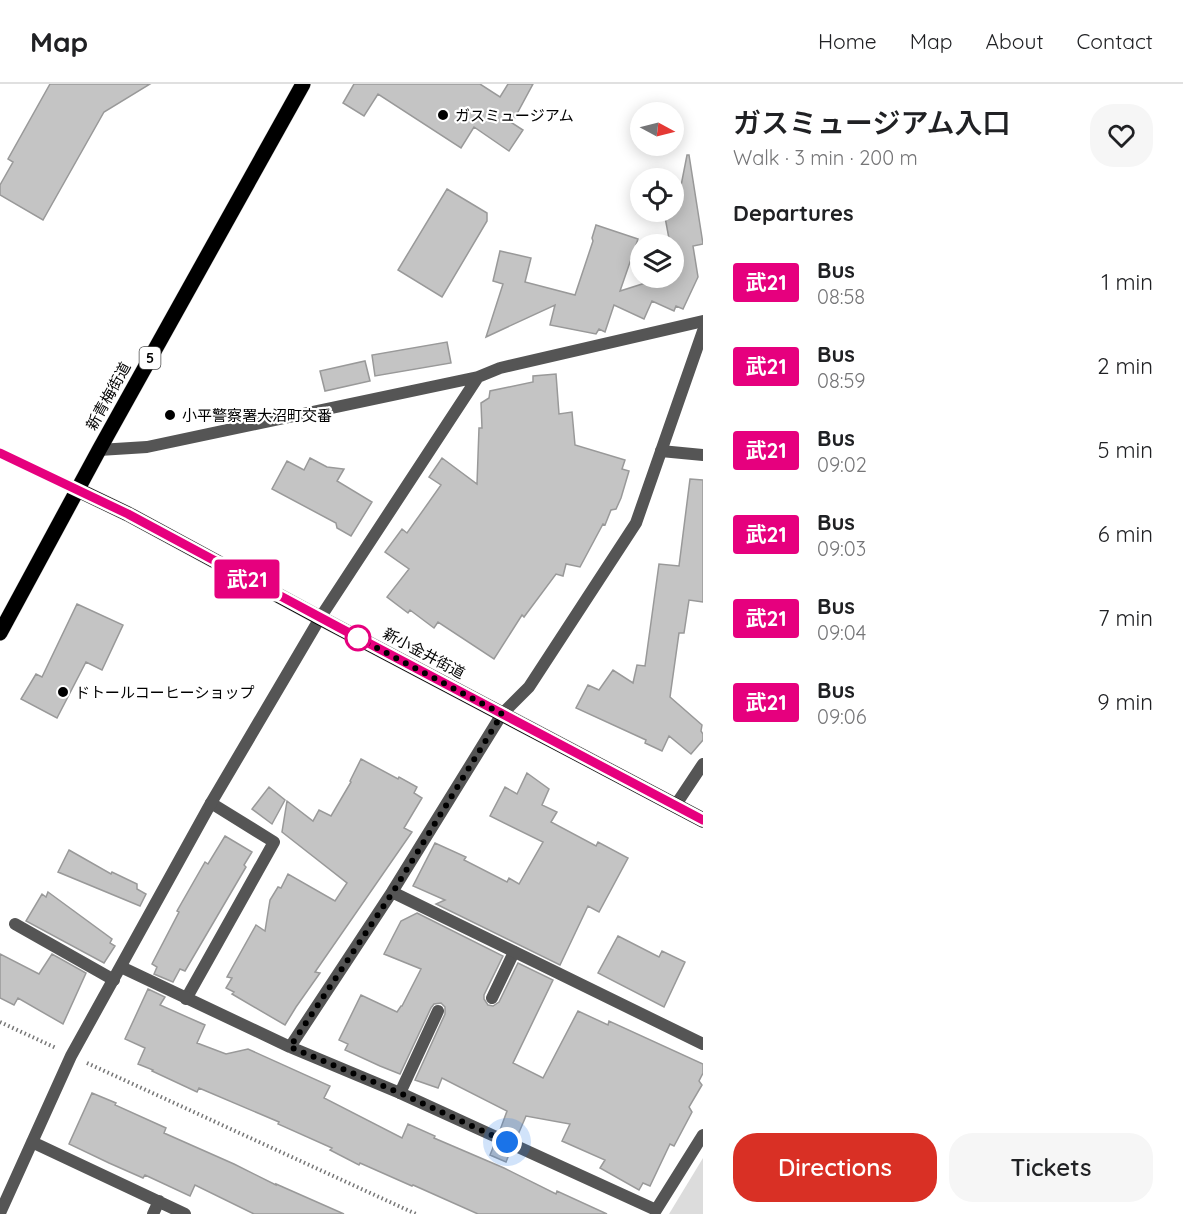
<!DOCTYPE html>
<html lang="en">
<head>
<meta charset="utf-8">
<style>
	:root { --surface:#fff; --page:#f6f6f6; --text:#202124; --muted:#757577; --line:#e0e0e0; --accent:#d93025 }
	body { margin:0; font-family:Quicksand,"Noto Sans JP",sans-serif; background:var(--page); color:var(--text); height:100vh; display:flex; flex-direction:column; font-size:22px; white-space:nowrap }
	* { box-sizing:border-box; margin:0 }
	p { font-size:20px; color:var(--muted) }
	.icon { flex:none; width:33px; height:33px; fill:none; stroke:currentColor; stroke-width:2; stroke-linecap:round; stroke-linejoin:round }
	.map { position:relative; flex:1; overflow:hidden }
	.side { display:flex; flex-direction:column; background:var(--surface); width:480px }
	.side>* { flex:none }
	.badge { padding:0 12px; border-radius:4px; font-size:21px; line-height:39px }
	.needle { width:39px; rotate:97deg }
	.buttons { position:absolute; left:630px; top:18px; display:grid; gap:12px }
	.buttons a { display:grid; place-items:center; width:54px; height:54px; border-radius:50%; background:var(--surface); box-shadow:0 3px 15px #0003; font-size:30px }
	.you { position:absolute; width:30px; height:30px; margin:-15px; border:4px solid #fff; border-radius:50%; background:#1a73e8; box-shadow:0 0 0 9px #1a73e833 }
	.map>.badge { position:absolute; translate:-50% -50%; box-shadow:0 0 0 3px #fff }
	h2 { padding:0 30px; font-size:22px; line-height:54px }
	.round { display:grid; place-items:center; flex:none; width:63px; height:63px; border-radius:24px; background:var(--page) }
	.overview { display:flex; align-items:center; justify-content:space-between; height:102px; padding:0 30px }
	h1 { font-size:28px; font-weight:600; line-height:45px }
	.action { display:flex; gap:12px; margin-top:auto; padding:12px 30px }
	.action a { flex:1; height:69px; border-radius:24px; background:var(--accent); color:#fff; font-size:24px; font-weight:600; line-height:69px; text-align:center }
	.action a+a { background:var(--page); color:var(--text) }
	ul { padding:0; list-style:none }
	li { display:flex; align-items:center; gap:18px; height:84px; padding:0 30px }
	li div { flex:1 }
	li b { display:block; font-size:22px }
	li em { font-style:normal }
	li .badge { min-width:66px; font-weight:700; text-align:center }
	header { display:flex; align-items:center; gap:36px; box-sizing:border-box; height:84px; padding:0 30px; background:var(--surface); border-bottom:2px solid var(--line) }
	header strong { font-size:28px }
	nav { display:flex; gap:33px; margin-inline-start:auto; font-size:21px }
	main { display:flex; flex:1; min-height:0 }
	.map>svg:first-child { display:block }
</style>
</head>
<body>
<header>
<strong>Map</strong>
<nav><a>Home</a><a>Map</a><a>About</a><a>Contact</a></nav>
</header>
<main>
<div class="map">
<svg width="703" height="1130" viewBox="0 0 703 1130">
	<rect width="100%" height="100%" fill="#fff"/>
	<path fill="#dcdcdc" d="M703,1074V1130H669Z"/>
	<path fill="#c4c4c4" stroke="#999" stroke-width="1.5" d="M50,0H150L104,28L43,136L0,111V101L13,78L8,75Z
		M354,0H480L500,13L508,0H533L512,39L523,46L509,67L474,43L461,64L378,10L364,32L343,19Z
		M687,71H689L703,160L693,162L698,193L683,225L676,222L674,227L652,217L644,235L614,221L605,248L599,245L596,250L550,241L555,221L486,253L503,200L493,197L500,167L531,174L525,198L575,211L593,157L592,154L596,141L638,155L620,207L661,194H674V160H670L664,128H674V111L679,112Z
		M447,105L487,129V137L442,213L398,186Z
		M447,258L451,279L375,292L372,271Z
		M365,277L370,297L325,307L320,287Z
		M556,290L559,330L572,328L575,361L625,376L622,385L629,387L621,414L616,425L611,426L605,441L603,440L580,483L566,480L563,492L556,490L524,533L522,531L494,575L438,538L434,544L410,526L408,529L387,513L409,485L385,468L402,445L407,449L441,401L429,393L442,374L477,400L479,344H482L481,319L489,314L490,307L533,298V292Z
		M310,374L327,383L344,385L337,397L372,418L351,452L337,444L336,439L272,405L287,377L304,386Z
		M690,395L703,396V518L689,516L684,549H679L670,613L702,641L701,647L703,650V656L691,670L669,652L662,667L645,659L646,656L576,624L588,601L599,606L613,586L633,599L637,581L645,582L659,480L679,482Z
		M77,520L123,541L102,586L86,578L57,634L21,615L36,590L42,593Z
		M361,675L398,695L399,693L417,703L414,709L422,714L404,744L412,748L315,888L320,889L296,923L285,941L232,910L234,908L226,904L232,894L227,893L256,841L265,847L270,816L278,803L281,804L288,790L335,817L347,799L282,748L287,717L313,737L319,726L331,732L351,698L350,697Z
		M527,689L549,705L542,721L557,728L551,738L596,762L598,758L628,774L599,828L588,822L560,881L436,820L445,816L413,802L435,759L466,773L464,776L507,798L509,794L519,800L543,758L490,732L505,703L517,710Z
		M269,703L285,716L272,740L252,725Z
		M225,752L252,768L244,781L246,783L185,887L180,885L173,898L154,890L157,883L152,880L179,828L177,827L205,778L208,780Z
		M69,766L111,790L112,788L137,800V805L146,810L140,822L58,788Z
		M48,808L112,855L110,859L115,862L104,879L26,837L42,810L46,813Z
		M417,829L503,872L484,911V915L488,921L493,922L499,918L518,879L553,896L513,979L543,994L578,927L608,941L609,937L703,980V989L699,997L702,1001L689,1023L692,1028L674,1062L670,1060L650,1102L643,1099L639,1106L600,1084L605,1076L562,1057L570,1040L526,1032L517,1053L500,1046L507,1027L442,994L438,1004L415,996L445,930V923L441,919L434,920L431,924L400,990L380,982L345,966L348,960L339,956L361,911L397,928L401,922H402L421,885L384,870L401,837Z
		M618,852L659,873L662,867L685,878L664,923L598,889Z
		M0,870L39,890L52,870L86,889L63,940L18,914L14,921L0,914Z
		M148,905L165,913L160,921L205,941L197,959L226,970L248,965L330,1002L324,1014L402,1054L408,1040L435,1052L434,1054L504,1084L556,1110L557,1107L607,1130H478L413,1101L412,1102L360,1079L359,1081L330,1066L332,1064L278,1040L279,1038L199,1004L197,1008L152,987L153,986L138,980L145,964L125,955Z
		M92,1009L116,1019L115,1021L166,1044L164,1049L234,1080L276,1101V1100L344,1130H254L195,1101L190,1112L145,1091L143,1094L109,1079L69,1060Z
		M494,1061L510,1068L506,1078L490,1071Z"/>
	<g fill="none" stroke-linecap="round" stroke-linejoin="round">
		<g stroke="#dbdbdb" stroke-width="16">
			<path id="primary" d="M78,406L128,430L320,534L703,736
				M0,549L99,366L303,0"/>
		</g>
		<path stroke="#777" stroke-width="4" stroke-dasharray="1.5 3" stroke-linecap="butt" d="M0,938L56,964
			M87,979L416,1130"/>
		<path stroke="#555" stroke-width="12" d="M15,840L114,896
			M492,914L514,868
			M186,915L274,758L211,719
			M400,1009L438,927"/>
		<path stroke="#555" stroke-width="12" d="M99,366L147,363L478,293L500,284L703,237
			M661,367L703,371
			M675,722L703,680
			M392,808L703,960
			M121,883L290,963L400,1009L656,1126L703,1051
			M290,963L392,808L502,630
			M32,1058L185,1130
			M0,1129L71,972L211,719L320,534L478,293
			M153,1130L159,1117"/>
		<path stroke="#555" stroke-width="12" d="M502,630L529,603L636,439L703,247"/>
		<path stroke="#222" stroke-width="12" d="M0,369L78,406"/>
		<use href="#primary" stroke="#000" stroke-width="15"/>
	</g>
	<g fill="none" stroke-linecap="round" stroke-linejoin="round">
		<g stroke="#fff" stroke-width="14">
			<path id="line" d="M0,369L128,430L340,544L703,736"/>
		</g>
		<use href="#line" stroke="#e6007e" stroke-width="9"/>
		<path stroke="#000" stroke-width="6" stroke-dasharray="0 10.8" d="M358,554L502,630L393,808L290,963L400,1009L507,1058"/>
	</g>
	<g fill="#000" stroke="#fff" stroke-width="2">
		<circle cx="443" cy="31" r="6"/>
		<circle cx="170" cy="331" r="6"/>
		<circle cx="63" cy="608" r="6"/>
	</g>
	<circle fill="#fff" stroke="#e6007e" stroke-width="3" cx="358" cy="554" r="12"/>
	<g text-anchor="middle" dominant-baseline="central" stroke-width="4.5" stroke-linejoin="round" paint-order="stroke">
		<rect fill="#fff" stroke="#4c4c4c" stroke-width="1.5" x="139.5" y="263" width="21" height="22" rx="4.5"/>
		<g font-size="14" font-weight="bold" fill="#000">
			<text x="150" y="274">5</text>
		</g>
		<g font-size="15" fill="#000" stroke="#fff" text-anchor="start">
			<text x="455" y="31">ガスミュージアム</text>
			<text x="182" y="331">小平警察署大沼町交番</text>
			<text x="75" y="608">ドトールコーヒーショップ</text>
		</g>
		<g font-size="15" fill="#000" stroke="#fff">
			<text transform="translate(108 312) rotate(-61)">新青梅街道</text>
			<text transform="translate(424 569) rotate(28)">新小金井街道</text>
		</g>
	</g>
</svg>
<div class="buttons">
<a><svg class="needle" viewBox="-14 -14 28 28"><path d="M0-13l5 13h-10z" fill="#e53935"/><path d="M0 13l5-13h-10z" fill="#757577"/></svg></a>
<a><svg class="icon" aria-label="locate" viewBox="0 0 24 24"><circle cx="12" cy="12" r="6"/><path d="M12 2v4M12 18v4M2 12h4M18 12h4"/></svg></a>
<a><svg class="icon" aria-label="layers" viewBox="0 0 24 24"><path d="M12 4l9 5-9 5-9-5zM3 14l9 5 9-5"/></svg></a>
</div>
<div class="you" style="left:507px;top:1058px"></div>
<b class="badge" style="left:247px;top:495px;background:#e6007e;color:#fff">武21</b>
</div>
<section class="side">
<div class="overview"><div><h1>ガスミュージアム入口</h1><p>Walk · 3 min · 200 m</p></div><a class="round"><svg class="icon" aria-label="heart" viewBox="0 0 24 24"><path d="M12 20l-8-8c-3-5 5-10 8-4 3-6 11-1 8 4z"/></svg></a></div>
<h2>Departures</h2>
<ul>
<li><span class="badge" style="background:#e6007e;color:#fff">武21</span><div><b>Bus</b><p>08:58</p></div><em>1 min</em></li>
<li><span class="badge" style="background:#e6007e;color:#fff">武21</span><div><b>Bus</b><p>08:59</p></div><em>2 min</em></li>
<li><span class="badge" style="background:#e6007e;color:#fff">武21</span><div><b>Bus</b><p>09:02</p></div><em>5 min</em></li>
<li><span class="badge" style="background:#e6007e;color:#fff">武21</span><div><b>Bus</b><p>09:03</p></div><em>6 min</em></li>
<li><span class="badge" style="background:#e6007e;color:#fff">武21</span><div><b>Bus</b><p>09:04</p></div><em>7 min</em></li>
<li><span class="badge" style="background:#e6007e;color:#fff">武21</span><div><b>Bus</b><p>09:06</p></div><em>9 min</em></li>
</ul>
<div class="action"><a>Directions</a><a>Tickets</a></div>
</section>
</main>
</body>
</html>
